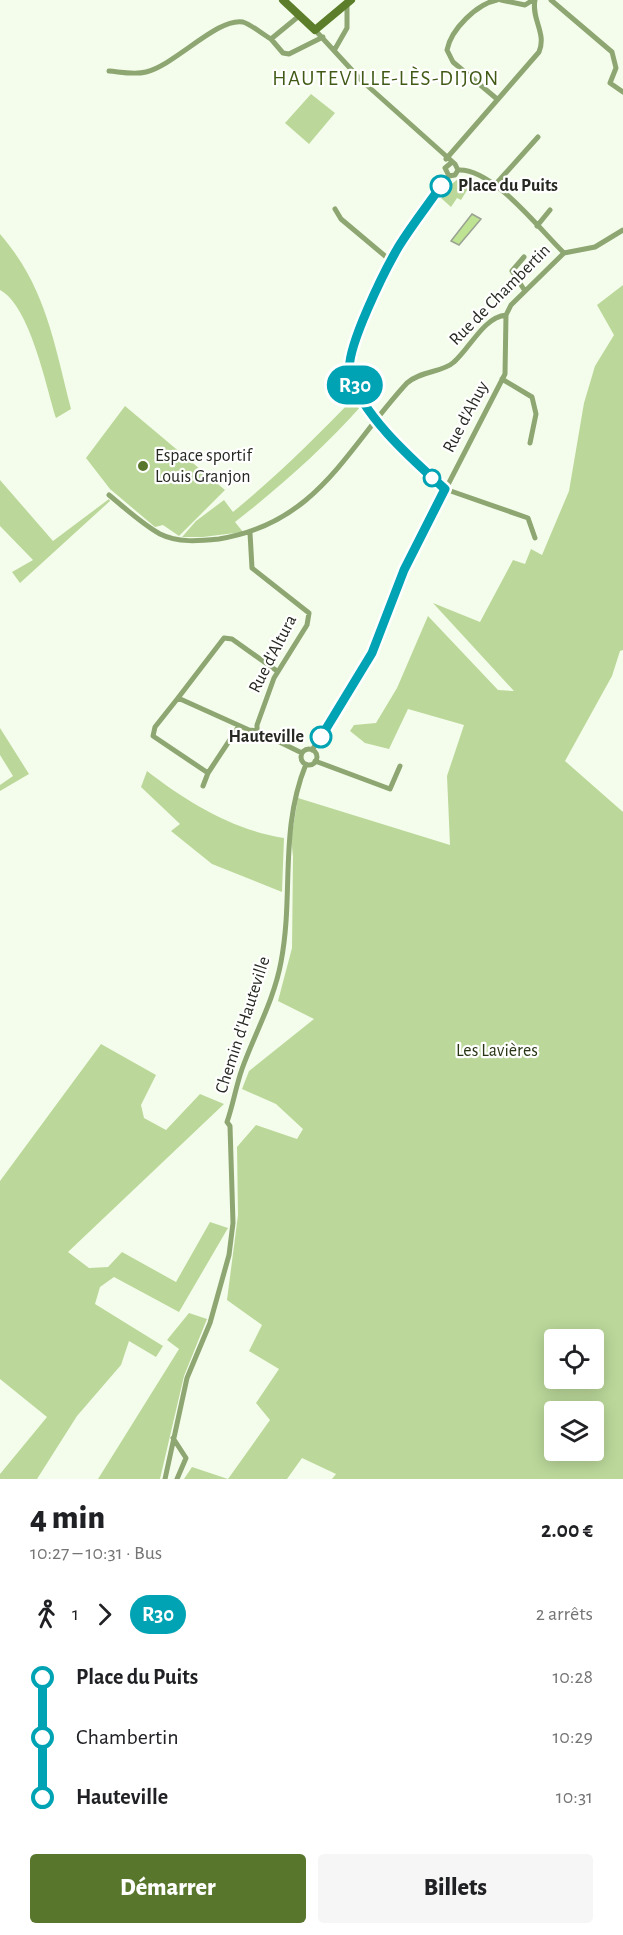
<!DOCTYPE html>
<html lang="fr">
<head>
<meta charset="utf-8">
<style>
	:root { --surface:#fff; --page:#f6f6f6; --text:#202124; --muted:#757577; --accent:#58762c }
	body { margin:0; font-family:"Alegreya Sans",sans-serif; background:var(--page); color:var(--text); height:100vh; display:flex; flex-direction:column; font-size:22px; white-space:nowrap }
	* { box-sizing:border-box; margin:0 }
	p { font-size:20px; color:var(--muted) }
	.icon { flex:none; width:33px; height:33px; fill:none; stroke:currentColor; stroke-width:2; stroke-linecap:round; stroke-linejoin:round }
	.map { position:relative; height:1479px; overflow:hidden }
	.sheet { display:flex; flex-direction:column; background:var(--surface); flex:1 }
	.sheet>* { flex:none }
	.badge { padding:0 12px; border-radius:20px; font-size:21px; line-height:39px }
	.controls { position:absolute; left:544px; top:1329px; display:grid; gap:12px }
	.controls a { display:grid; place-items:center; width:60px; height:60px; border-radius:6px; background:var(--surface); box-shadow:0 3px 15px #0003; font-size:30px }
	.map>.badge { position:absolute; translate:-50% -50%; box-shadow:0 0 0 3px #fff }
	.legs { display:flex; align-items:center; gap:9px; height:66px; padding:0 30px; font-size:20px }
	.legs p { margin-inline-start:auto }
	.head { display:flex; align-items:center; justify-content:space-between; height:102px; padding:0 30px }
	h1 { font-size:33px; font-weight:800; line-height:45px }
	.primary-button { display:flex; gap:12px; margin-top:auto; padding:12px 30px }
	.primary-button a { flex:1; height:69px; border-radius:6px; background:var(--accent); color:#fff; font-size:24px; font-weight:800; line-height:69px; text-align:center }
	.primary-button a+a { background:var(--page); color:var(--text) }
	ul { padding:0 30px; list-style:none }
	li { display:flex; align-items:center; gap:21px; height:60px; font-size:22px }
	li i { display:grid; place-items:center; width:9px; height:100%; margin:0 8px; background:currentColor }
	li i::after { content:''; width:15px; height:15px; margin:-8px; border:4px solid; border-radius:50%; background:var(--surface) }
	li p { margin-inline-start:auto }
	li:first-child i { background:linear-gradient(#0000 50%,currentColor 0) }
	li:last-child i { background:linear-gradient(currentColor 50%,#0000 0) }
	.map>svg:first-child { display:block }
</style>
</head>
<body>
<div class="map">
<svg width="623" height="1479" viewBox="0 0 623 1479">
	<rect width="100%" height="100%" fill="#f4fdeb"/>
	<path fill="#bbd89a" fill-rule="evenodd" d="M311,94L335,113L309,144L285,123Z
		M458,179L469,187L461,200L457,198L451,207L441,198L446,193L444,190Z
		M0,234C46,287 54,343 71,409L56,418C46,386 30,306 0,290Z
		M623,285V650L620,651L612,676L565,761L623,812V1479H332L336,1474L302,1458L287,1479H184L192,1467L228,1479L270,1420L256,1403L279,1369L249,1351L262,1325L227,1300L238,1215L237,1147L256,1125L297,1139L303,1129L276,1104L242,1089L249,1071L314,1019L278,1001L292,948L293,856L291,839L298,798L450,845L447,776L464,725L408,709L389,749L365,743L350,731L354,725L376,723L397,688L428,616L498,690L514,691L433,603L480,622L513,560L525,564L531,549L542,555L569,491L584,403L595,366L614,335L597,305ZM555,1340H594V1378H555ZM555,1412H594V1450H555Z
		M356,396L362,405C323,449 281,486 235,522L243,532L203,537H182L196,521L224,500L233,512C277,476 316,437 356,396Z
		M125,406L225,490L179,536L163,525L155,527L110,489L86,458Z
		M0,480L53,541L109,499L110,501L20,583L12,572L33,560L0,526Z
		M0,728L29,774L0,791V785L13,776L0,755Z
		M147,771C187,802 233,830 284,838L282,892L212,864L171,831L180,824L141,787Z
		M101,1044L156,1075L141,1105L144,1118L166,1130L200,1094L224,1104L68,1252L89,1268L108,1267L122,1252L176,1282L210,1222L228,1228L179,1312L114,1277L100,1287L95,1304L163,1346L156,1357L129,1341L121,1365L77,1416L37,1479H0V1474L47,1417L0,1379V1181Z
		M189,1313L207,1319L184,1376L160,1479H98L179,1349L167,1340Z"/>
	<path fill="#bee392" stroke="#9aa292" stroke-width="1.5" d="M472,214L481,219L459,245L451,241Z"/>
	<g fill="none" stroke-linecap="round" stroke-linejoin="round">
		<path stroke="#8ea672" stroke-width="5" d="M501,0L525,5L533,0
			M551,0L612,52L616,68L610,83L623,92
			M315,30L361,80L455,164L458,170
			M271,39L283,53L289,54L323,37
			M335,49L347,28V4
			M109,71C121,72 134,75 146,72C175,65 218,17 243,22C252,25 262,34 271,39L299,16
			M497,99L453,62L447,50C451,29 477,4 497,0
			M446,159L539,52C547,33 531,19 535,0
			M458,170L455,175L449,176L395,253L354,344L349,365L350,375L376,419L408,456L445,489L528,518L535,538
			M458,170C493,168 540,230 564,253
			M449,176L445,168L451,163
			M494,186L538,137
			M335,209L341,219L391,261
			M537,226L550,210
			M564,253L595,247L623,230
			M524,257L512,271L525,291
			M502,379L532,397L536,414L530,443
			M109,495C125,508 142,524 160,534C178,543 199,541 219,539C318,523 346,449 407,383C422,370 442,373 454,362C470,348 484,317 506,315L511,305L564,253
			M250,533L252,568L309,613L307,625L274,678L257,725V731L302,753
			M178,698L155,727L153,736L208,773L239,726
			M257,731L249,730L178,698L224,638L232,639L277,671
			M301 757a8 8 0 1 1 16 0a8 8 0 1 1-16 0Z
			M312,750L346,699L372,653L404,570L505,374L506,315
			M315,761L390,789L400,766
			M203,786L208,773
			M173,1438L186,1458L177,1479
			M165,1479L187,1378L210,1323L229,1255L233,1223L230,1126L227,1122C233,1105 236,1086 242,1069C255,1033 274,1000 281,962C294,894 279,831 306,764"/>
		<path stroke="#5c7d29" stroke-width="8" d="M283,0L315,30L351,0"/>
	</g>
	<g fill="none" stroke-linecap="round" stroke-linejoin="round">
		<g stroke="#fff" stroke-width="14">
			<path id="line-1" d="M321,737L372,653L404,570L445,489C414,461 360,414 350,373C344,351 386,268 399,246C412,225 427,206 441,186"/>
		</g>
		<use href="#line-1" stroke="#00a3b4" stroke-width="9"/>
	</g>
	<g fill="#fff" stroke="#00a3b4" stroke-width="3">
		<circle cx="441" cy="186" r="10"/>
		<circle cx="432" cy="478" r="8"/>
		<circle cx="321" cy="737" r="10"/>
	</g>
	<circle fill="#58762c" stroke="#fff" stroke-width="2" cx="143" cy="466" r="6"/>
	<g text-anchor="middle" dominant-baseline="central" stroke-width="4.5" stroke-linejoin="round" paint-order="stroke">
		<g font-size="18" font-weight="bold" fill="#262922" stroke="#fff" text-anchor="start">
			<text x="458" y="186">Place du Puits</text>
			<text x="304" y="737" text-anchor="end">Hauteville</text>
		</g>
		<g font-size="18" fill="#262922" stroke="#fff">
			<text transform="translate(500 295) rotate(-45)">Rue de Chambertin</text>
			<text transform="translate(466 417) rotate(-62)">Rue d'Ahuy</text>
			<text transform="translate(273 654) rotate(-63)">Rue d'Altura</text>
			<text transform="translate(243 1025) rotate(-72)">Chemin d'Hauteville</text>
		</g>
		<g font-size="18" fill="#262922" stroke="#fff" text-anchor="start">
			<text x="155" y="456">Espace sportif<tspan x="155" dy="21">Louis Granjon</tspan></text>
		</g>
		<g font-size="18" fill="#283614" stroke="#fff">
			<text x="497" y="1051">Les Lavières</text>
		</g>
		<g font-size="21" letter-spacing="1.5" fill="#415b16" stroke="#fff">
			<text x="386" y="78">HAUTEVILLE-LÈS-DIJON</text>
		</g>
	</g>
</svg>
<div class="controls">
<a><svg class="icon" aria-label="locate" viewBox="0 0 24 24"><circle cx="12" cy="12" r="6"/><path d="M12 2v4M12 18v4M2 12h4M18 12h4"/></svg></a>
<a><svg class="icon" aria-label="layers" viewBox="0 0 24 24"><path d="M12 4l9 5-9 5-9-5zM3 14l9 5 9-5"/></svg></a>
</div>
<b class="badge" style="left:355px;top:385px;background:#00a3b4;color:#fff">R30</b>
</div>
<section class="sheet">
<div class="head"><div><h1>4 min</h1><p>10:27 – 10:31 · Bus</p></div><b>2.00 €</b></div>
<div class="legs"><svg class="icon" aria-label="walk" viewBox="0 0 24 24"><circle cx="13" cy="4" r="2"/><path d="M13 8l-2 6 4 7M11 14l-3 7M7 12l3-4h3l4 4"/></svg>1<svg class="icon" aria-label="forward" viewBox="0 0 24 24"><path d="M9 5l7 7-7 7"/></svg><b class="badge" style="background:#00a3b4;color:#fff">R30</b><p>2 arrêts</p></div>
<ul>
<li><i style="color:#00a3b4"></i><b>Place du Puits</b><p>10:28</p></li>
<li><i style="color:#00a3b4"></i><span>Chambertin</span><p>10:29</p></li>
<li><i style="color:#00a3b4"></i><b>Hauteville</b><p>10:31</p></li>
</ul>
<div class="primary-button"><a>Démarrer</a><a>Billets</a></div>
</section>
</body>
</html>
